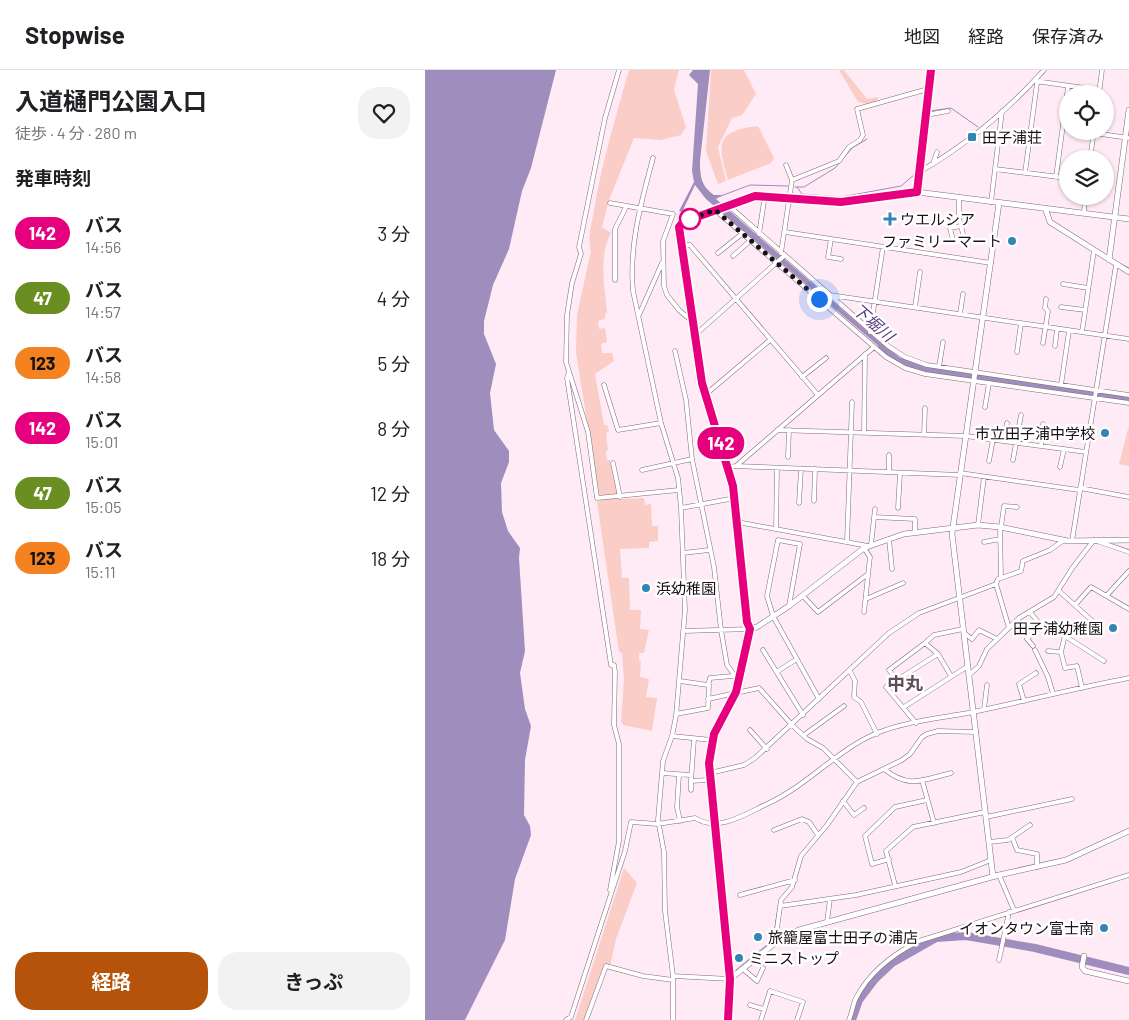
<!DOCTYPE html>
<html lang="ja">
<head>
<meta charset="utf-8">
<style>
	:root { --surface:#fff; --page:#f2f2f2; --text:#202124; --muted:#757577; --line:#e0e0e0; --accent:#b45309 }
	body { margin:0; font-family:Barlow,"Noto Sans JP",sans-serif; background:var(--page); color:var(--text); height:100vh; display:flex; flex-direction:column; font-size:19px; white-space:nowrap }
	* { box-sizing:border-box; margin:0 }
	p { font-size:16px; color:var(--muted) }
	.icon { flex:none; width:28px; height:28px; fill:none; stroke:currentColor; stroke-width:2; stroke-linecap:round; stroke-linejoin:round }
	.map { position:relative; flex:1; overflow:hidden }
	.panel { display:flex; flex-direction:column; background:var(--surface); width:425px }
	.panel>* { flex:none }
	.badge { padding:0 10px; border-radius:16px; font-size:18px; line-height:32px }
	.fabs { position:absolute; left:634px; top:15px; display:grid; gap:10px }
	.fabs a { display:grid; place-items:center; width:55px; height:55px; border-radius:50%; background:var(--surface); box-shadow:0 1px 4px #0004; font-size:25px }
	.you { position:absolute; width:25px; height:25px; margin:-12px; border:4px solid #fff; border-radius:50%; background:#1a73e8; box-shadow:0 0 0 8px #1a73e833 }
	.map>.badge { position:absolute; translate:-50% -50%; box-shadow:0 0 0 2px #fff }
	h2 { padding:0 15px; font-size:19px; line-height:45px }
	.round { display:grid; place-items:center; flex:none; width:52px; height:52px; border-radius:20px; background:var(--page) }
	.overview { display:flex; align-items:center; justify-content:space-between; height:85px; padding:0 15px }
	h1 { font-size:24px; font-weight:700; line-height:38px }
	.button { display:flex; gap:10px; margin-top:auto; padding:10px 15px }
	.button a { flex:1; height:58px; border-radius:20px; background:var(--accent); color:#fff; font-size:20px; font-weight:700; line-height:58px; text-align:center }
	.button a+a { background:var(--page); color:var(--text) }
	ul { padding:0; list-style:none }
	li { display:flex; align-items:center; gap:15px; height:65px; padding:0 15px }
	li div { flex:1 }
	li b { display:block; font-size:19px }
	li em { font-style:normal }
	li .badge { min-width:55px; font-weight:700; text-align:center }
	header { display:flex; align-items:center; gap:30px; box-sizing:border-box; height:70px; padding:0 25px; background:var(--surface); border-bottom:1px solid var(--line) }
	header strong { font-size:24px }
	nav { display:flex; gap:28px; margin-inline-start:auto; font-size:18px }
	main { display:flex; flex:1; min-height:0 }
	.map>svg:first-child { display:block }
</style>
</head>
<body>
<header>
<strong>Stopwise</strong>
<nav><a>地図</a><a>経路</a><a>保存済み</a></nav>
</header>
<main>
<section class="panel">
<div class="overview"><div><h1>入道樋門公園入口</h1><p>徒歩 · 4 分 · 280 m</p></div><a class="round"><svg class="icon" aria-label="heart" viewBox="0 0 24 24"><path d="M12 20l-8-8c-3-5 5-10 8-4 3-6 11-1 8 4z"/></svg></a></div>
<h2>発車時刻</h2>
<ul>
<li><span class="badge" style="background:#e6007e;color:#fff">142</span><div><b>バス</b><p>14:56</p></div><em>3 分</em></li>
<li><span class="badge" style="background:#6b8e23;color:#fff">47</span><div><b>バス</b><p>14:57</p></div><em>4 分</em></li>
<li><span class="badge" style="background:#f58220;color:#111">123</span><div><b>バス</b><p>14:58</p></div><em>5 分</em></li>
<li><span class="badge" style="background:#e6007e;color:#fff">142</span><div><b>バス</b><p>15:01</p></div><em>8 分</em></li>
<li><span class="badge" style="background:#6b8e23;color:#fff">47</span><div><b>バス</b><p>15:05</p></div><em>12 分</em></li>
<li><span class="badge" style="background:#f58220;color:#111">123</span><div><b>バス</b><p>15:11</p></div><em>18 分</em></li>
</ul>
<div class="button"><a>経路</a><a>きっぷ</a></div>
</section>
<div class="map">
<svg width="704" height="950" viewBox="0 0 704 950">
	<rect width="100%" height="100%" fill="#ffebf6"/>
	<path fill="#facdc7" d="M204,0H254L249,20L261,57L256,65L236,70L209,68L184,130L177,157L186,163C173,186 180,217 182,243H180V249L173,251L174,259L180,258L182,272L176,274L177,283H187L189,291L170,304L179,355H182L184,361L181,363L183,380L181,382L182,390H185L194,429L219,428L220,435L226,434L227,456H233V471L224,472V478L195,479L197,508H204L205,540H216L215,559L224,560L219,583H214V591H216L215,607L224,609L221,627L232,628L227,661L198,655L196,651L199,610L197,583L194,582L172,432L175,431L151,283L152,245L166,181C162,168 167,153 169,140C177,92 191,46 204,0Z
		M286,0H319L331,24L317,45L307,48L293,77L301,111L293,114L281,81Z
		M414,0H419L442,29L453,27L452,32L443,34L433,32Z
		M333,56L349,88L346,93L303,110C292,73 291,61 333,56Z
		M703,359H704V396L694,394Z
		M199,798L212,813L191,869L185,897L174,909L160,950H150Z"/>
	<path fill="#9e8dbd" d="M0,0H131L106,98L97,121L84,179L68,215L59,251V264L71,294L65,323L69,360L84,381V392L76,413L77,442L83,461L95,478L94,488L100,581L95,603L100,639L106,656L100,690L99,745L105,756L106,765L90,809L80,870L40,950H0Z
		M268,0H285L275,91C275,106 276,116 289,125H298L291,129L466,282L464,285L281,129L270,115L257,142L254,141L269,112L267,101L273,14L264,5Z"/>
	<g fill="none" stroke-linecap="round" stroke-linejoin="round">
		<path stroke="#9e8dbd" stroke-width="1" d="M505,41L526,38L553,57
			M370,117H379L410,98L427,78L442,69
			M372,117L377,124L416,127L476,116L489,105L497,41
			M296,126L325,115L363,116
			M696,194L704,198
			M311,900L348,870L353,838"/>
		<path stroke="#9e8dbd" stroke-width="8" d="M457,278L473,291L498,299L704,329
			M427,950L434,930L450,909L467,893L511,868L541,866L610,878L704,901"/>
		<g stroke="#7f6a75" stroke-width="5">
			<path id="minor" d="M194,0L180,48L154,177L156,184L147,213L142,245L141,292L163,362L172,428L254,420
				M610,11L674,20
				M674,24L677,0
				M501,45L523,41
				M669,63L704,68
				M228,88C216,133 204,174 208,221L236,353L253,408L256,438L260,540L251,646L247,666
				M665,89L669,61
				M508,94L512,82
				M361,95L367,110
				M570,99L642,108
				M494,102C540,76 584,39 619,0
				M600,103L612,13
				M631,107L643,17
				M534,127V148L538,164
				M566,132L577,41
				M185,133L248,144L238,171L239,216L242,225L254,240L268,252
				M303,135L463,276L480,287L502,295L704,325
				M290,140L461,287L480,298L500,304L704,333
				M659,143L660,126
				M360,162L566,193
				M334,164L340,125
				M406,169L403,187L416,189
				M528,170L525,158L536,156
				M257,175H265L393,325
				M293,183L318,163
				M356,183L367,110L414,91L424,77L435,70L438,65L432,39L503,19
				M308,186L326,170
				M190,210V159L201,137
				M638,214L663,218
				M405,225L704,269
				M490,237L495,202
				M636,237L660,240
				M535,244L538,224
				M214,245L237,193
				M445,262L458,177
				M657,262L669,180
				M270,265L359,186
				M618,273L623,241L620,238L621,229
				M630,276L632,259
				M250,281L261,330L267,389L289,497L296,560L302,595L313,610
				M592,282L596,253
				M514,297L518,272
				M144,302L142,308L186,595H189L190,602L189,655L194,674V771L185,820
				M377,307L401,288
				M179,315L193,360L236,353
				M636,315L644,261
				M280,325L345,270
				M560,337L564,313
				M352,360L541,366L661,382
				M439,363L440,284
				M499,365L500,338
				M579,371L582,353
				M616,376L618,354
				M363,387L364,360
				M588,390L596,345
				M564,391L568,369
				M188,393L195,427
				M311,396L535,405
				M304,397L311,396L449,277
				M635,397L639,379
				M217,400L267,389
				M464,402V385
				M535,403L654,420
				M655,418L704,427
				M389,431L390,399
				M374,433L376,399
				M256,438L310,428
				M473,438L475,403
				M449,447L490,449V461
				M312,452L443,476
				M553,455L559,407
				M575,457L576,508
				M576,457L579,436L592,437
				M351,459L352,398
				M464,469L467,499
				M647,471L691,195
				M422,472L427,332
				M559,472L575,469
				M446,475L450,439
				M258,483L284,480
				M634,521L674,557
				M682,525L704,501
				M378,526L393,542L443,504
				M441,529L478,513
				M650,535L666,517L704,539
				M364,536L375,474L353,470L342,526L348,546L394,629
				M439,542L445,487L439,478
				M605,542L618,558L630,555L643,568L679,591
				M584,558L571,514L573,509L596,501L598,491L625,480L639,470
				M259,561L325,559
				M539,563L547,569L554,560L572,569
				M640,565L636,582L640,598L652,596L657,618
				M500,573L509,565L538,559
				M608,576L602,569L615,556
				M338,580L378,645
				M610,580L623,607L628,624
				M623,581L636,582
				M353,601L372,589
				M425,601L430,611L429,627L436,632L452,664
				M544,605L554,596L562,579L594,548L629,527L648,497L669,470L704,482
				M472,610L513,584
				M255,611L283,615L285,608L308,606
				M283,629L334,618L367,655L382,669L398,678L432,712
				M599,631L594,614L611,603
				M479,637L543,596
				M559,639L562,615
				M251,644L283,638L284,614
				M491,653L461,617L472,610L464,600L500,573L513,584L526,606
				M325,660L342,679
				M379,665L419,636
				M269,669L266,711L283,710
				M459,699C484,719 497,710 526,703
				M237,703L265,705
				M285,703L319,695L330,688L464,563L494,543L571,514
				M254,705L252,737L255,751
				M497,710L509,753
				M266,720V711
				M418,731L429,745L439,738
				M561,747L647,729
				M349,760L377,749L384,752L393,765
				M587,767L592,780L612,784V797
				M564,772L583,770L605,755
				M464,789L447,794L440,766L470,737L502,730
				M574,805L589,840
				M470,815L461,781L488,757L560,742
				M315,825L370,810
				M355,836L431,825L536,802L566,790
				M402,852L405,829
				M350,873L356,830L367,817L376,786L402,755L432,712L477,690L485,684L497,667L502,664L513,661L551,662
				M574,890L584,842
				M318,899L332,911L338,898
				M248,906L305,909
				M325,935L339,939
				M141,950L146,947L200,781L206,752L233,754L270,748C294,763 322,743 344,733C383,715 413,679 452,663C482,651 517,648 548,642C600,631 652,618 704,608
				M161,950L181,896L218,906L248,910
				M248,950V906L240,841L239,782L233,750L238,691L247,666L287,670
				M336,950L345,921L378,932L372,950
				M424,950C427,943 428,934 431,928C445,901 468,884 494,871L704,805"/>
		</g>
		<g stroke="#7f6a75" stroke-width="6">
			<path id="tertiary" d="M492,122L704,149
				M620,138L625,152L704,202
				M684,190L704,40
				M325,559L332,557L364,536L439,478L479,464L553,455L575,457L643,471L704,470
				M568,807L527,464L574,133
				M659,886L657,897L660,901L704,911
				M305,909L350,873L374,860L574,805L641,790L704,761"/>
		</g>
		<g stroke="#7f6a75" stroke-width="7">
			<path id="secondary" d="M303,950L305,909L284,693L289,664L311,622L325,559L322,552L308,416L277,313L254,157L257,152L331,126L416,132L492,122L506,0"/>
		</g>
		<use href="#minor" stroke="#fff" stroke-width="4"/>
		<use href="#tertiary" stroke="#fff" stroke-width="5"/>
		<use href="#secondary" stroke="#fff" stroke-width="5.5"/>
	</g>
	<g fill="none" stroke-linecap="round" stroke-linejoin="round">
		<g stroke="#fff" stroke-width="11">
			<path id="line" d="M303,950L305,909L284,693L289,664L311,622L325,559L322,552L308,416L277,313L254,157L258,152L330,126L416,132L492,122L506,0"/>
		</g>
		<use href="#line" stroke="#e6007e" stroke-width="8"/>
		<path stroke="#181015" stroke-width="5" stroke-dasharray="0 9" d="M265,149L258,152L290,140L394,229"/>
	</g>
	<g fill="#3087b6" stroke="#fff" stroke-width="2">
		<rect x="542" y="62" width="10" height="10" rx="2.5"/>
		<path d="M462.5 141.5h5v5h5v5h-5v5h-5v-5h-5v-5h5z"/>
		<circle cx="587" cy="171" r="5"/>
		<circle cx="680" cy="363" r="5"/>
		<circle cx="221" cy="518" r="5"/>
		<circle cx="688" cy="558" r="5"/>
		<circle cx="679" cy="858" r="5"/>
		<circle cx="333" cy="867" r="5"/>
		<circle cx="314" cy="888" r="5"/>
	</g>
	<circle fill="#fff" stroke="#e6007e" stroke-width="2.5" cx="265" cy="149" r="10"/>
	<g text-anchor="middle" dominant-baseline="central" stroke-width="5" stroke-linejoin="round" paint-order="stroke">
		<g font-size="15" fill="#181015" stroke="#fff" text-anchor="start">
			<text x="557" y="67">田子浦荘</text>
			<text x="475" y="149">ウエルシア</text>
			<text x="577" y="171" text-anchor="end">ファミリーマート</text>
			<text x="670" y="363" text-anchor="end">市立田子浦中学校</text>
			<text x="231" y="518">浜幼稚園</text>
			<text x="678" y="558" text-anchor="end">田子浦幼稚園</text>
			<text x="669" y="858" text-anchor="end">イオンタウン富士南</text>
			<text x="343" y="867">旅籠屋富士田子の浦店</text>
			<text x="324" y="888">ミニストップ</text>
		</g>
		<g font-size="16" font-style="italic" fill="#563c7b" stroke="#fff">
			<text transform="translate(449 252) rotate(41)">下堀川</text>
		</g>
		<g font-size="18" font-weight="bold" fill="#614d58" stroke="#fff">
			<text x="480" y="613">中丸</text>
		</g>
	</g>
</svg>
<div class="fabs">
<a><svg class="icon" aria-label="locate" viewBox="0 0 24 24"><circle cx="12" cy="12" r="6"/><path d="M12 2v4M12 18v4M2 12h4M18 12h4"/></svg></a>
<a><svg class="icon" aria-label="layers" viewBox="0 0 24 24"><path d="M12 4l9 5-9 5-9-5zM3 14l9 5 9-5"/></svg></a>
</div>
<div class="you" style="left:394px;top:229px"></div>
<b class="badge" style="left:296px;top:373px;background:#e6007e;color:#fff">142</b>
</div>
</main>
</body>
</html>
